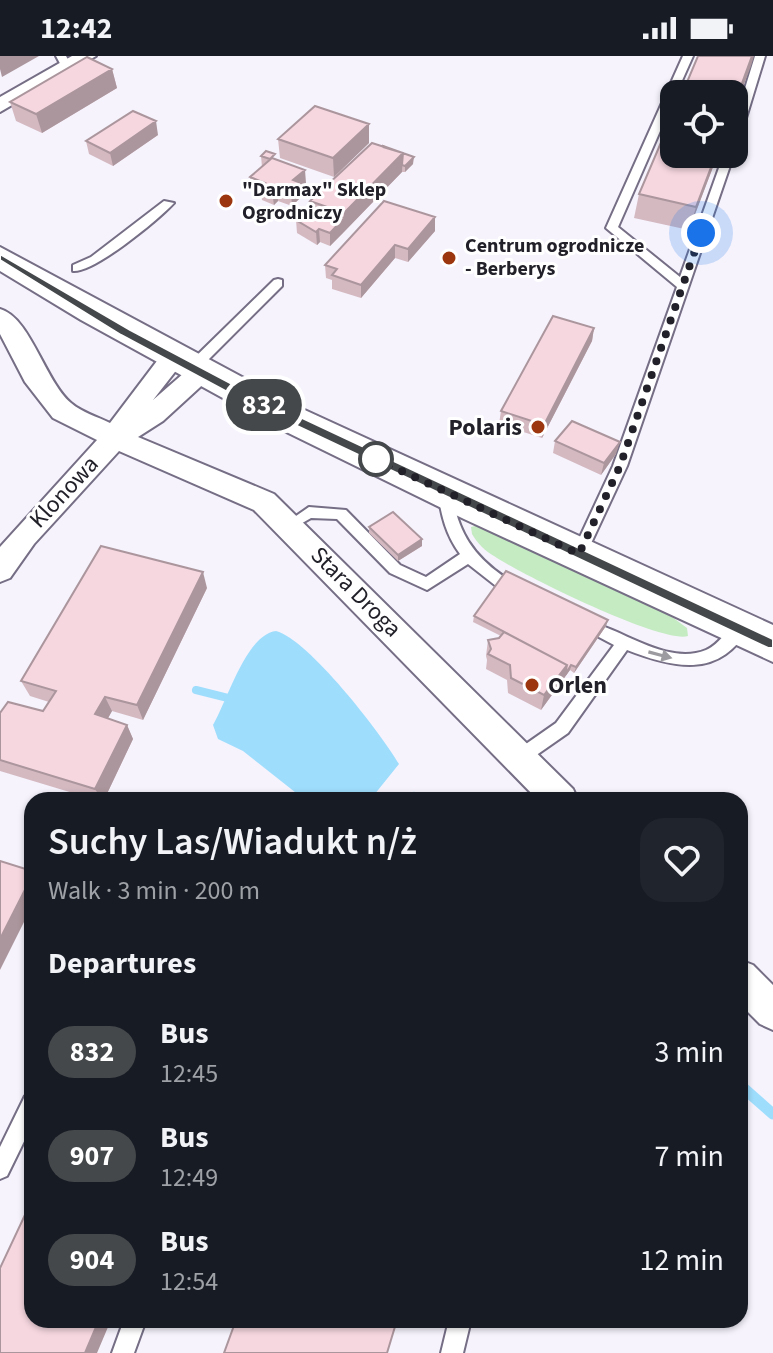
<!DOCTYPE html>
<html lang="en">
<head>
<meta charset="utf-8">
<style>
	:root { --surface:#171b24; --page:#20242c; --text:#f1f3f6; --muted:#9ea1a6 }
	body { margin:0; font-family:"Source Sans 3",sans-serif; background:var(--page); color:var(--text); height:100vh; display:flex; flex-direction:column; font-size:30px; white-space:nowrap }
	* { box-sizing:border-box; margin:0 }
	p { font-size:26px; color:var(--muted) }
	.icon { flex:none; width:44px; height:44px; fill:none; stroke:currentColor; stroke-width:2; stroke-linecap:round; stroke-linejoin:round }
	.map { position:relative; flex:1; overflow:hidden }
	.side { position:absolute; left:24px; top:736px; width:724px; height:536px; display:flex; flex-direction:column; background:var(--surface); border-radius:24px; box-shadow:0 2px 6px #0004 }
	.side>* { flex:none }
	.badge { padding:0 16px; border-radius:26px; font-size:28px; line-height:52px }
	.controls { position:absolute; left:660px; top:24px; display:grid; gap:16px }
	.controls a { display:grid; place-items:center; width:88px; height:88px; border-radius:16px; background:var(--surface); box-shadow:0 2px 6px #0004; font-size:40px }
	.you { position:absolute; width:40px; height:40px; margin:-20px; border:6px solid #fff; border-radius:50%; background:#1a73e8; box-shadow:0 0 0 12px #1a73e833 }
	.map>.badge { position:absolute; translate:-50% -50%; box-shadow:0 0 0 4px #fff }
	h2 { padding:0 24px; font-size:30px; line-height:72px }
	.round { display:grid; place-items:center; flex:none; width:84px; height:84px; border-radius:24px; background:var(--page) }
	.overview { display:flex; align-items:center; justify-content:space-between; height:136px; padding:0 24px }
	h1 { font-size:38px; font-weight:600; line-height:60px }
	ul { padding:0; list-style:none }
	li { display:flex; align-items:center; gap:24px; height:104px; padding:0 24px }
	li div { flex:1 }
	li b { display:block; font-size:30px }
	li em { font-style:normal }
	li .badge { min-width:88px; font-weight:700; text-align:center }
	.status { display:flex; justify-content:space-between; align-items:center; height:56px; padding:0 40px; background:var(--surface); direction:ltr }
	.status svg { height:22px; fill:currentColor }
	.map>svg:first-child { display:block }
</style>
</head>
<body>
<div class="status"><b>12:42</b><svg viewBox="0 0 49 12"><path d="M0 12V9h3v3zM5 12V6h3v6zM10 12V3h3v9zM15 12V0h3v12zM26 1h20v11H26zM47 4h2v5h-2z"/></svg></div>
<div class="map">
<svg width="773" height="1297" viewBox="0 0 773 1297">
	<rect width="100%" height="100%" fill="#f6f3fd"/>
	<path fill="#c5ebc3" d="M479,469L668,558L687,572L688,580C662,588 520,518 494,500C485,495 477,487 472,478L471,471Z"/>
	<path fill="#9fddfc" d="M276,575C308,583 381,677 399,708L370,744H305L243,695L218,683L213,669C228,643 246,579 276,575Z"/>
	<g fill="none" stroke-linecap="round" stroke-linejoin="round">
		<path stroke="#9fddfc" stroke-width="8" d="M196,634L240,645
			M414,740L419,744"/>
		<path stroke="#9fddfc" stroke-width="11" d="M740,1029L773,1058"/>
		<g stroke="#756e85" stroke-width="4">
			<path id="lane" d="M56,0H66L72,11L71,13H63Z
				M683,0H693L676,38H674V43L618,171L680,221L724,98H734L627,410L586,498L579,504L572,498L613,410L677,231L606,172Z
				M755,0H765L739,85L734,88V68Z
				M164,145L174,147C158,164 94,217 73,215V209L91,201Z
				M278,223L282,224V230L197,315H187V309L274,224Z
				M445,431L452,436C457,475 473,500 506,522L508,526L506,530H496L468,508L427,534L390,517L337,463L311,462L290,474L283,469L309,451L346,454L400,509L426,521L460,498C446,479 441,459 438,436Z
				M740,566L745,568L748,572C720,623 673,612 627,594L568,677L525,707L519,709L513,707L511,702L513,697L556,667L614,589L597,580L594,576L597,572L602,570C633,581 672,608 706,594C721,588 727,571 740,566Z
				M32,1037V1069L7,1120L0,1123V1091L25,1040Z
				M124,1264H146L134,1297H112Z
				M449,1264H471L463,1297H441Z"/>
		</g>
		<g stroke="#756e85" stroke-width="4">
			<path id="street" d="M72,0H96L0,56V41Z
				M0,253C30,261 45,325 71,347C81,356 98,361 110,367L163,297H181L185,303L153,344L192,310H210L214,316L210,322L163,365L138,381L274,438L573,733L578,744H538L254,454L119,395L34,488L10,522L0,526V491L97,384L53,362L25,326L0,278Z
				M740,904L753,909L773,929V974L760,968L740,948Z"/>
		</g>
		<g stroke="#756e85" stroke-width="4">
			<path id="secondary" d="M0,191L296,350L773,569V606L464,463L270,368L81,264L0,215Z"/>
		</g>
		<use href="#lane" fill="#fff" fill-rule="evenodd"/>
		<use href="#street" fill="#fff" fill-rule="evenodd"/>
		<use href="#secondary" fill="#fff" fill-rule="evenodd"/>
	</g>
	<path fill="#d4b9c1" d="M112,13L117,32L42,77L16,65L10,46Z
		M158,79L113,110L89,98L86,85Z
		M278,83L369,87L334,121L280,102Z
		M372,87L413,108L405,116H402L330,190L320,186L317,189L297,177L296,164L311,150L310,145Z
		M718,98L689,174L634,162L639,138Z
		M261,100L276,103L306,127L302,131V140L292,150L278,145L274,149L262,144L261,138L252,135L250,121L262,111Z
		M435,161V175L408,206L395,202L361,242L332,233V224L326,222L325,209Z
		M594,272L592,285L542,382L499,368L501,355Z
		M555,385L616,398L601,419L553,397Z
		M369,471L422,490L398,505L369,477Z
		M207,532L143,664L112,655L108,662L127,669L133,683L104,744H96L0,715V657L43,655L49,646L30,640L21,625Z
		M474,560L606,570L574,617L570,614L541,654L508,637L507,624L486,613L487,604L486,600L488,584L499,582L501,580L473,566Z"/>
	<path fill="#ac969d" d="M0,0H39L2,21L0,13Z
		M752,0H754L751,10L734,55V49Z
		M112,13L117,32L42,77L36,58Z
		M156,65L158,79L113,110L110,97Z
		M369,68V87L334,121L333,102Z
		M403,97L402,116L344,176V157Z
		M716,98H718L689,174L696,151Z
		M414,101L413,108L405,116V110Z
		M305,114L306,127L302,131V140L292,150L291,137L293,124Z
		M277,132L278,145L274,149L272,136Z
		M435,161V175L408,206V193Z
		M344,162V176L330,190V177Z
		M319,173L320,186L317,189L316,176Z
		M395,189V202L361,242V229Z
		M594,272L592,285L542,382L544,369Z
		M620,386L616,398L601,419L604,407Z
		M422,483V490L398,505V499Z
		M203,516L207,532L143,664L137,649Z
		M608,564L606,570L574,617L576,611Z
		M567,609H571L570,614L541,654L544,639Z
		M105,641L112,655L102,673L95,658Z
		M127,669L133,683L104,744H102L95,733Z
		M32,820V850L0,914V883Z
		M99,1264H111L97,1297H85Z"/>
	<path fill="#f6d7e0" stroke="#ac969d" stroke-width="2" d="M698,0H752L734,49V38H682Z
		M87,1L112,13L36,58L10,46Z
		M315,50L369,68L333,102L278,83Z
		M133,55L156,65L110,97L86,85Z
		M674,56V98H716L696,151L639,138Z
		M372,87L403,97L344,157L310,145Z
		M383,90L414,101L405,110L402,109L403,97L383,91Z
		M266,95L275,98L270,103L261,100Z
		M272,102L305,114L293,124L301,127L291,137L277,132L272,136L260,131L265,127L250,121Z
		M384,145L435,161L408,193L395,189L361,229L332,219L337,213L325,209Z
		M311,150L344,162L330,177L319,173L316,176L296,164Z
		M553,260L594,272L544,369L501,355Z
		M572,365L620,386L604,407L555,385Z
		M393,456L422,483L398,499L369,471Z
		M101,490L203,516L137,649L105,641L95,658L127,669L95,733L0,704V657L8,646L43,655L56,635L21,625Z
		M506,515L608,564L576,611L571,609L565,619L567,609L474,560Z
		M504,576L567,609L544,639L511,622L510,609L488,598L491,593L488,584L499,582Z
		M0,805L32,815V820L0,883Z
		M32,1144V1264H99L85,1297H0V1212Z
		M236,1264H397L387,1297H224Z"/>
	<defs><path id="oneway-solid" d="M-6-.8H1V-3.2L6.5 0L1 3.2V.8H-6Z" transform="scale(2)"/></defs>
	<use fill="#9c9b9f" href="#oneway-solid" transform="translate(660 599) rotate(15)"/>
	<path fill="#45484a" stroke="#fff" stroke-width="2" d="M0,198L130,274L253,339L773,583V592H768L244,345L121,279L0,204Z"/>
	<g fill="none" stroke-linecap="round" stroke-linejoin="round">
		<path stroke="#222029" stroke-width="8" stroke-dasharray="0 14.4" d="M376,403L579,498L620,410L701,177"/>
	</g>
	<g fill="#9c360f" stroke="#fff" stroke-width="3">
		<circle cx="226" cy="145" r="8"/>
		<circle cx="449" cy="202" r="8"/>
		<circle cx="538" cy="371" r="8"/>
		<circle cx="532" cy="629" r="8"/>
	</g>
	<circle fill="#fff" stroke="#45484a" stroke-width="4" cx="376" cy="403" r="16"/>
	<g text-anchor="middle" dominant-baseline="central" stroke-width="6" stroke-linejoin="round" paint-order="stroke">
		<g font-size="20" font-weight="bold" fill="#222029" stroke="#fff" text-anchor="start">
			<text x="242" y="134">"Darmax" Sklep<tspan x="242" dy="23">Ogrodniczy</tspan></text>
			<text x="465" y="190">Centrum ogrodnicze<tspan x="465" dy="23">- Berberys</tspan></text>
		</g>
		<g font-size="24" font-weight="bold" fill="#222029" stroke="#fff" text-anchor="end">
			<text x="522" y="371">Polaris</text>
			<text x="548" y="629" text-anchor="start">Orlen</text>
		</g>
		<g font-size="24" fill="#222029" stroke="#fff">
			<text transform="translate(64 436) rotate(-47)">Klonowa</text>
			<text transform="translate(356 536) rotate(45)">Stara Droga</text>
		</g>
	</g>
</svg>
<div class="controls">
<a><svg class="icon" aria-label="locate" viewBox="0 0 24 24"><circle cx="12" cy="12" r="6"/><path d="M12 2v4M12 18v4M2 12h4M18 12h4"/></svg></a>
</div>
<div class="you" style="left:701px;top:177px"></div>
<b class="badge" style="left:264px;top:349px;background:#45484a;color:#fff">832</b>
<section class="side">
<div class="overview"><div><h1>Suchy Las/Wiadukt n/ż</h1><p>Walk · 3 min · 200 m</p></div><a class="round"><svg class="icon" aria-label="heart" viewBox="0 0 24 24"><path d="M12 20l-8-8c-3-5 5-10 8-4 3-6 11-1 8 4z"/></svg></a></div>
<h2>Departures</h2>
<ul>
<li><span class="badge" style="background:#45484a;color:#fff">832</span><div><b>Bus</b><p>12:45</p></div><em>3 min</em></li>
<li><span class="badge" style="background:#45484a;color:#fff">907</span><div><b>Bus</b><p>12:49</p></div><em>7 min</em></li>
<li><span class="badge" style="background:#45484a;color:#fff">904</span><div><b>Bus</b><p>12:54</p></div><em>12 min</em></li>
</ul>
</section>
</div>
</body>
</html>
